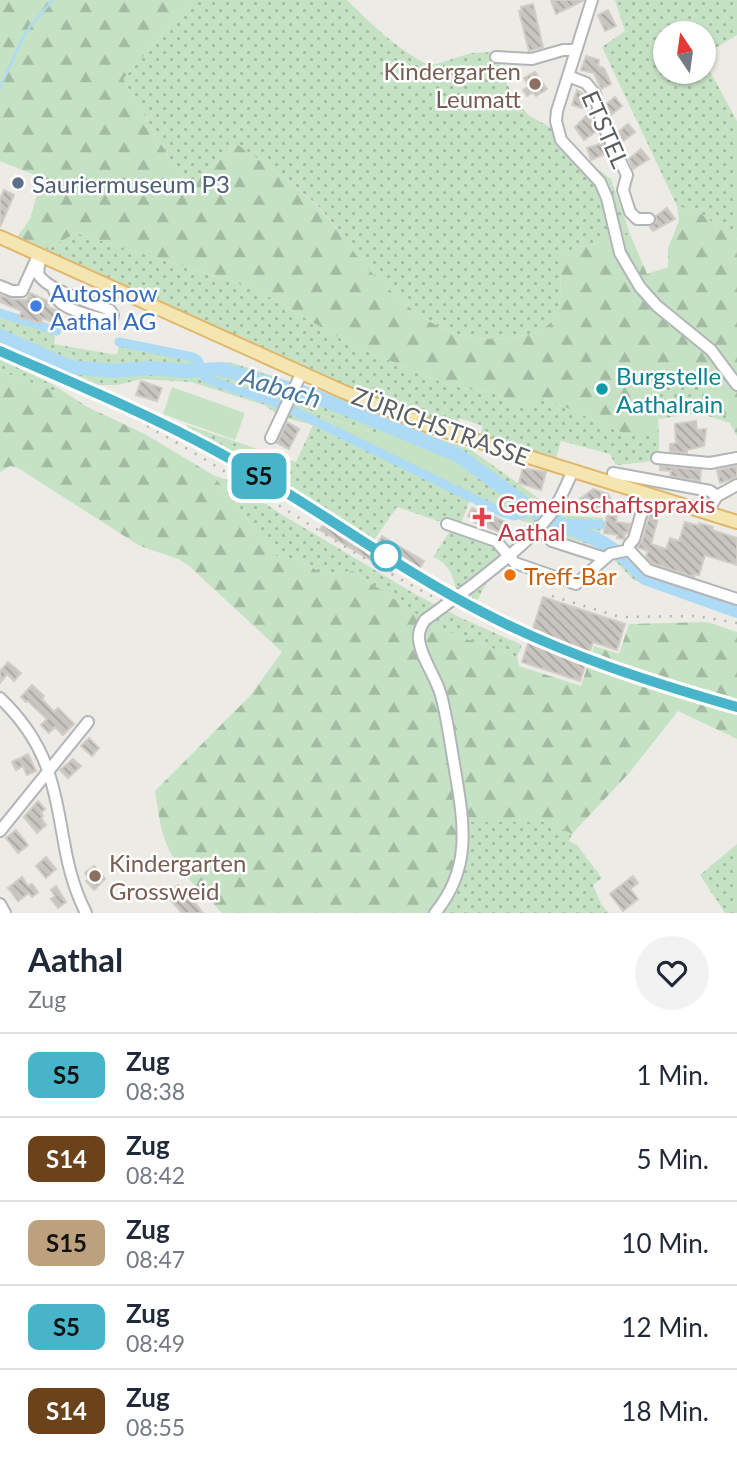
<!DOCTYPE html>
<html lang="de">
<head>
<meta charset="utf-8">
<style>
	:root { --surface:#fff; --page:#f2f2f3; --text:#1f2937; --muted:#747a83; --line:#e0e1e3 }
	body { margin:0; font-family:Lato,sans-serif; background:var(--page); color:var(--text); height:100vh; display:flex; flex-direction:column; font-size:26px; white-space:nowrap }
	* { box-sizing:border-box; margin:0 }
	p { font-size:23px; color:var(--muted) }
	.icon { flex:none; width:38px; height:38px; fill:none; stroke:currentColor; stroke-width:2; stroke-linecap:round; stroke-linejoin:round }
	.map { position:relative; height:913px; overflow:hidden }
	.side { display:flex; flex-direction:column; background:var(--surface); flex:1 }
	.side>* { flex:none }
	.badge { padding:0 14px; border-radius:10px; font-size:24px; line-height:46px }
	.needle { width:46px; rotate:347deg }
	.buttons { position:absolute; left:653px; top:21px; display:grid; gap:14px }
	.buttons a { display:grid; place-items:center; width:63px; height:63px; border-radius:50%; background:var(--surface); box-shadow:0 2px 5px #0004; font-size:35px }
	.map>.badge { position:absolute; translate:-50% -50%; box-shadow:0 0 0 4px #fff }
	.round { display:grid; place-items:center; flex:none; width:74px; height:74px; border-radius:37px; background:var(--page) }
	.overview { display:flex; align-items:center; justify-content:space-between; height:119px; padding:0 28px }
	h1 { font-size:33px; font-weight:700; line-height:52px }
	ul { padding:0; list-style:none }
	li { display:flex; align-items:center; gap:21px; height:84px; padding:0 28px; border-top:2px solid var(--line) }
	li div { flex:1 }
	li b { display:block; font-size:26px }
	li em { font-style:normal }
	li .badge { min-width:77px; font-weight:700; text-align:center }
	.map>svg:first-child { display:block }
</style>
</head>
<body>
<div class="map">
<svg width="737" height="913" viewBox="0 0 737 913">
	<defs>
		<pattern id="grass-dots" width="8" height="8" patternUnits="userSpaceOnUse" patternTransform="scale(1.75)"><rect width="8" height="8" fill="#c6e2c4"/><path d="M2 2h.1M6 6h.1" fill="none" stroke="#a4bba3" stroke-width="1.8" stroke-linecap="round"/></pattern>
		<pattern id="forest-firs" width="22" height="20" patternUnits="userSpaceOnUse" patternTransform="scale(1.75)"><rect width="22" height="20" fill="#c6e2c4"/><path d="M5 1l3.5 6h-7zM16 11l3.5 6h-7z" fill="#a4bba3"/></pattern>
		<pattern id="building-back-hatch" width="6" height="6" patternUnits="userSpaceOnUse" patternTransform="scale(1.75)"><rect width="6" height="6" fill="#c8c5c1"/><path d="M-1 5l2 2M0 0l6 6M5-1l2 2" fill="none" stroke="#a6a3a0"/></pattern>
	</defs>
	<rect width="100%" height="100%" fill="#edebe5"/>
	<path fill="url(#grass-dots)" fill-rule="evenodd" d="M193,0H347C373,26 397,49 430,66L471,53L495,52L506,83L528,115L557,131L589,169L595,167L611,179L630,234L560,253C559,298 571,329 515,337C462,345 428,326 391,291C379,280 367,269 357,257C343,240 333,221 318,206C293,183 264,164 237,144L187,188L123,79Z
		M615,0H737V35L704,55V33H665V72H704V60L737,121V240L698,212L677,206L602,47L625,31Z
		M76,233L256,289L348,343L451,386L497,393L520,407L547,399L623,433H659V454L652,461L619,465L615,464L610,454L561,441L554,465L478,443L483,426L459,418L456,430L349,387L44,251Z
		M0,311L56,329L54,344L117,355L120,341L192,355L198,358L202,365L230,362L316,390L436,438L470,449L562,515L603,518L600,535L614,543L648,574L737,604V617L634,580L602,548L555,535L471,498L459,528L490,539L509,555L495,567L476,603L456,591C454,575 448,563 433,557L453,526L397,507L374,540L285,483L186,429L187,425L296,462L313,425L282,417L264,405L191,382L141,379L118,385H95L0,343ZM322,415L376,434L379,427L433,448L455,460L458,490L319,423Z
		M0,359L52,384L92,410L51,390L0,371Z
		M689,379L715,396L730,423L699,413L658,419L656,387Z
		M213,475L231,481L281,514L415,594L459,617L522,645L517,657L458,636L425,620L353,571L324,574L298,560L276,556Z
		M485,821L549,822L572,834L569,841L577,845L602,878L593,885L601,904L609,913H435L463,822Z
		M737,844V913H725L700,875Z"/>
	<path fill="url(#forest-firs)" d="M0,0H193L123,79L187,188L237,144C264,164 293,183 317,206C333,221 343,240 357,256C367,269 379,280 391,291C428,326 461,345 515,337C571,329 559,298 560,253L630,234L647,274L668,267V248L679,221L677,206L698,212L737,240V436L715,396L690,379L656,387L659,433H623L547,399L520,407L497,393L451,386L348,343L256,289L76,233L44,251L17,237L30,219L42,178L0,161Z
		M0,371L51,390L145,434L213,475L276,556L298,560L324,574L353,571L425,620L458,636L517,657L519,666L581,686L594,646L619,654L629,624L707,622L737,632V739L678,711L630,772L572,834L549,822H463L461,860L435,913H222C201,890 175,870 165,840C159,824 158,807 155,791L250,696L282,652L188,565L178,559L140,546L18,468L10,466L0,472Z"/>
	<path fill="#c6e2c4" d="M172,387L245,413L235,440L163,414Z
		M321,415L376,434L379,426C409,436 443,448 466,471L457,491L318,423Z"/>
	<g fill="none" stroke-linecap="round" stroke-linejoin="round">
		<path stroke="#addaf4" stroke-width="2.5" d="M0,88L22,39L31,25L53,0"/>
		<path stroke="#addaf4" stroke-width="9" d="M0,313L57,331
			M119,342L193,357L198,360L206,379L280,404L503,513L514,516L534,511
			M560,524L586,523L602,525"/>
		<path stroke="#addaf4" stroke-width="14" d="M0,336L70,367L114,371L150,368L186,371L221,369L315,396L458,455L539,514
			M554,521L602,542L622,556L645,578L737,611"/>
	</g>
	<path fill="url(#building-back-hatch)" stroke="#d1ccc4" stroke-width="2" d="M551,0H584L556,14Z
		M533,4L543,47L529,51L519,11L522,10L521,7Z
		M608,10L616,26L605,31L598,15Z
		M586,56L599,60L598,66L604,68L611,84L601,89L594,73L581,70Z
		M535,72L547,89L536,96L533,92L527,96L523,90L529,86L524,78Z
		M577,90L587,96L583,108L572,105Z
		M615,97L622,106L611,115L605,105Z
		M587,115L594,125L593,129L595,132L584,140L575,127Z
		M628,124L635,132L623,141L617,133Z
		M603,143L608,153L591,160L587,148Z
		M641,149L649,159L633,169L629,159Z
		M4,190L14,195L0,227V199Z
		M667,208L675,219L653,231L650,227L656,222V216Z
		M30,293L50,302L48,307L61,312L55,324L43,318L41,323L19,317L22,311L0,302V295L11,299L27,300Z
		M141,381L162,388L157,401L136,395Z
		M696,421L697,430L706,429L704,446L687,450V453L670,451V444L676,443L675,424Z
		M287,422L299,429L289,449L277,443Z
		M660,466L701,470L700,481L670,476L671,471L660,470Z
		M737,466V477L720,483L717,470Z
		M523,468L546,472L541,490L519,483Z
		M593,489L608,494L611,499L593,513L580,499Z
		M472,508L479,511L480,509L507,523L502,533L474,522L475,520L468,516Z
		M650,512L659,515L651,544L666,549L670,538L679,541L685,522L699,526V523L713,527L712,530L737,538V565L705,555L699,575L695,574L694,577L652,563L646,557L648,551L637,547L642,541Z
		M607,515L617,516L616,522L630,524L628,533L625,532L624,539L617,538L618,535L604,533Z
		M326,520L373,551L382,536L424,561L418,572L398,560L391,572L320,530Z
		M543,597L625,624L617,650L593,642L580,681L522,662Z
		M8,662L21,673L14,681L7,674L0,683V671Z
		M32,685L44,696L42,699L54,712L58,708L74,724L63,735L55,727L49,733L41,725L47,719L28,701L26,702L21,697Z
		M89,738L99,748L92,756L81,746Z
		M28,754L36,771L27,775L23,766L16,770L12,762Z
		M73,759L81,766L68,778L60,770Z
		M38,801L45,809L41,813L43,816L41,818L46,825L37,833L24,817Z
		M16,830L28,845L18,853L6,838Z
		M46,857L56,869L46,878L36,866Z
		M94,866L105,879L94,890L86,881L89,879L85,873Z
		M633,876L638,883L630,889L638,899L623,911L610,894Z
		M22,877L28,886L32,884L38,892L32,897L29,893L18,901L8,888Z
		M178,885L195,903L203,913H182L166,895Z
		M56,886L66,902L58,908L51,899L55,896L51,890Z"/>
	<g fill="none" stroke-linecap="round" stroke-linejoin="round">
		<g stroke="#b2b5b8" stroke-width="14">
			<path id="minor" d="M592,0L557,111L556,121L561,140L600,182L607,198L620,253L640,287L657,306L711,350L737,385
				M496,57L532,59L563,50H576
				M568,76L586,83L595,94L601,121L627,175L623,190L630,212L637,219H649
				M40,257L38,274C49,292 89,301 110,310L113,315L112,319C103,321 65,309 59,301C56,298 56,294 54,290
				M0,286L12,291H22L36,260
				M271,438L302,372
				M657,458L710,463L737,458
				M613,473L710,491L717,496
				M707,512L717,496L737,485
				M447,524L496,541L515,563L576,584L610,554L629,550
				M538,528L552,541L605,558
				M629,550L648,570L737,599
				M629,550V545L634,539L645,501
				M470,587C498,565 529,542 551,514C560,501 566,485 573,471
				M425,620C421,626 418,632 419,639C420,656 436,677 441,695C447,717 450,741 454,764C463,819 474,866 435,913
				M0,698C22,719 40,745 49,774C65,822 61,864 86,913
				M0,831L88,722
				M0,904L5,913"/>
		</g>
		<g stroke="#e0b76a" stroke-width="16">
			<path id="major" d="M0,237L344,392L426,425L737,522"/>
		</g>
		<use href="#minor" stroke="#fff" stroke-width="10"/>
		<use href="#major" stroke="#f5e6b1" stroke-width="12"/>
		<path stroke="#b2b3b3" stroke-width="2.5" stroke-dasharray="2 9" stroke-linecap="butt" d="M0,351C84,388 169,423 248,469C341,524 428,589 526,634
			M147,426C253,484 349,556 457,609
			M552,596L620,617L697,616L737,623"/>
		<g stroke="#b2b5b8" stroke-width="14" stroke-linecap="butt">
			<path id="minor-bridge" d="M425,620L470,587"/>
		</g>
		<use href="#minor-bridge" stroke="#fff" stroke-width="10"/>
	</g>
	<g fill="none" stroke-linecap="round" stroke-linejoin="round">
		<g stroke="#fff" stroke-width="16">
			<path id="line" d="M0,351C73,383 146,413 216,451C308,501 391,565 484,613C564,655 650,682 737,707"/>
		</g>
		<use href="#line" stroke="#48b4ca" stroke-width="10"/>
	</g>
	<g fill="#8d6e63" stroke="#fff" stroke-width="2.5">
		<circle cx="535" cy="84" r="7"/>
		<circle cx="95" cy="876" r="7"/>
	</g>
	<circle fill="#5c6f8a" stroke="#fff" stroke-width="2.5" cx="18" cy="183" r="7"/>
	<circle fill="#3f7fe0" stroke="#fff" stroke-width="2.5" cx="36" cy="306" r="7"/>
	<circle fill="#0f9aa8" stroke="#fff" stroke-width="2.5" cx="602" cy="389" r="7"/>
	<path fill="#e0444e" stroke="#fff" stroke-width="2.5" d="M478.5 506.5h7v7h7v7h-7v7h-7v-7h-7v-7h7z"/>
	<circle fill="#fff" stroke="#48b4ca" stroke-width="3.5" cx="386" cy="556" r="14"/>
	<circle fill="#e8710a" stroke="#fff" stroke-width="2.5" cx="510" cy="575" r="7"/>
	<g text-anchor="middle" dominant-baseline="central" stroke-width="5" stroke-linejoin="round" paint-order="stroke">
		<g font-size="24" fill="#785e54" stroke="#fff" text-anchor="end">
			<text x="521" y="70">Kindergarten<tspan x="521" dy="28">Leumatt</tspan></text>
			<text x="109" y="862" text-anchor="start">Kindergarten<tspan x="109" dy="28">Grossweid</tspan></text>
		</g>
		<g font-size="24" fill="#5c6063" stroke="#fff">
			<text transform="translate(606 129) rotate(66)">ETSTEL</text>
			<text transform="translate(441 426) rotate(20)">ZÜRICHSTRASSE</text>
		</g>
		<g font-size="24" fill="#4e5e75" stroke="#fff" text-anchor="start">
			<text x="32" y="183">Sauriermuseum P3</text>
		</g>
		<g font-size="24" fill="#366cbe" stroke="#fff" text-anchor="start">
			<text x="50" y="292">Autoshow<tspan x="50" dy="28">Aathal AG</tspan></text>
		</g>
		<g font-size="24" fill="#0d838f" stroke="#fff" text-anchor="start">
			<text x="616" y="375">Burgstelle<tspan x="616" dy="28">Aathalrain</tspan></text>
		</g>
		<g font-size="24" fill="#be3a42" stroke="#fff" text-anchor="start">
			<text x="498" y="503">Gemeinschaftspraxis<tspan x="498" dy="28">Aathal</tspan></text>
		</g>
		<g font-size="24" fill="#c56008" stroke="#fff" text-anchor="start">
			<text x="524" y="575">Treff-Bar</text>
		</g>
		<g font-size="26" font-style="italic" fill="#49779c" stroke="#fff">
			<text transform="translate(281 387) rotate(17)">Aabach</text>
		</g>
	</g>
</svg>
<div class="buttons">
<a><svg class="needle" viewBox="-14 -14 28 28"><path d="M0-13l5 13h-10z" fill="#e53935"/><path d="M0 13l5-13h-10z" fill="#747a83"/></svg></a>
</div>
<b class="badge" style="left:259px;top:476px;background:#48b4ca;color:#111">S5</b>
</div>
<section class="side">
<div class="overview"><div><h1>Aathal</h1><p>Zug</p></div><a class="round"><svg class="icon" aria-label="heart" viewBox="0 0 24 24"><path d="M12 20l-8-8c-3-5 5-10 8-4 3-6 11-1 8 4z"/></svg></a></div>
<ul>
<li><span class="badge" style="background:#48b4ca;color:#111">S5</span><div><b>Zug</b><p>08:38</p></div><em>1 Min.</em></li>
<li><span class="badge" style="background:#6c421b;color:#fff">S14</span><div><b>Zug</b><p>08:42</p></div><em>5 Min.</em></li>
<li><span class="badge" style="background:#bda07c;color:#111">S15</span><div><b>Zug</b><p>08:47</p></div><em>10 Min.</em></li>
<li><span class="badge" style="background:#48b4ca;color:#111">S5</span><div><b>Zug</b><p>08:49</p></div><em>12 Min.</em></li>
<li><span class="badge" style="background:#6c421b;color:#fff">S14</span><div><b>Zug</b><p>08:55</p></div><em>18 Min.</em></li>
</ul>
</section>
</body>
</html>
